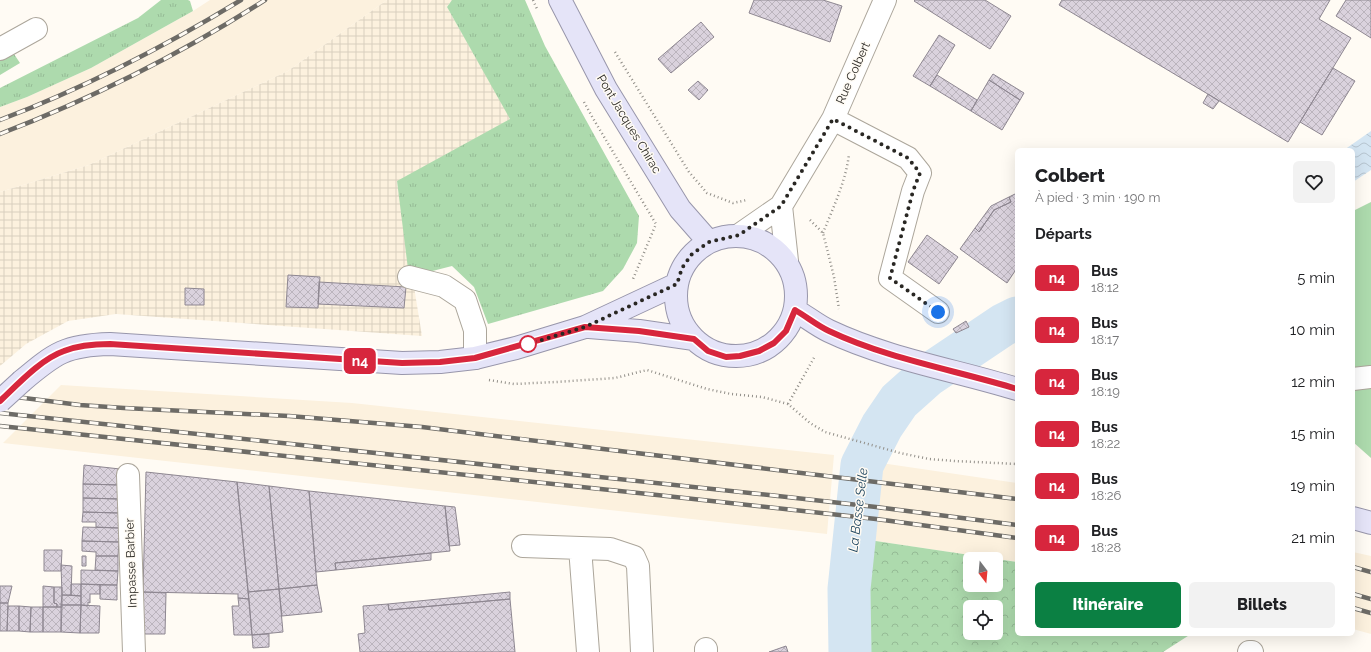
<!DOCTYPE html>
<html lang="fr">
<head>
<meta charset="utf-8">
<style>
	:root { --surface:#fff; --page:#f2f2f2; --text:#202124; --muted:#757577; --accent:#0b8043 }
	body { margin:0; font-family:Raleway,sans-serif; background:var(--page); color:var(--text); height:100vh; display:flex; flex-direction:column; font-size:15px; white-space:nowrap }
	* { box-sizing:border-box; margin:0 }
	p { font-size:13px; color:var(--muted) }
	.icon { flex:none; width:22px; height:22px; fill:none; stroke:currentColor; stroke-width:2; stroke-linecap:round; stroke-linejoin:round }
	.map { position:relative; flex:1; overflow:hidden }
	.drawer { position:absolute; left:1015px; top:148px; width:340px; height:488px; display:flex; flex-direction:column; background:var(--surface); border-radius:6px; box-shadow:0 4px 16px #0002 }
	.drawer>* { flex:none }
	.badge { padding:0 8px; border-radius:6px; font-size:14px; line-height:26px }
	.needle { width:26px; rotate:164deg }
	.tools { position:absolute; left:963px; top:552px; display:grid; gap:8px }
	.tools a { display:grid; place-items:center; width:40px; height:40px; border-radius:6px; background:var(--surface); box-shadow:0 4px 16px #0002; font-size:20px }
	.you { position:absolute; width:20px; height:20px; margin:-10px; border:3px solid #fff; border-radius:50%; background:#1a73e8; box-shadow:0 0 0 6px #1a73e833 }
	.map>.badge { position:absolute; translate:-50% -50%; box-shadow:0 0 0 2px #fff }
	h2 { padding:0 20px; font-size:15px; line-height:36px }
	.round { display:grid; place-items:center; flex:none; width:42px; height:42px; border-radius:6px; background:var(--page) }
	.headline { display:flex; align-items:center; justify-content:space-between; height:68px; padding:0 20px }
	h1 { font-size:19px; font-weight:800; line-height:30px }
	.primary-button { display:flex; gap:8px; margin-top:auto; padding:8px 20px }
	.primary-button a { flex:1; height:46px; border-radius:6px; background:var(--accent); color:#fff; font-size:16px; font-weight:800; line-height:46px; text-align:center }
	.primary-button a+a { background:var(--page); color:var(--text) }
	ul { padding:0; list-style:none }
	li { display:flex; align-items:center; gap:12px; height:52px; padding:0 20px }
	li div { flex:1 }
	li b { display:block; font-size:15px }
	li em { font-style:normal }
	li .badge { min-width:44px; font-weight:700; text-align:center }
	.map>svg:first-child { display:block }
</style>
</head>
<body>
<div class="map">
<svg width="1371" height="652" viewBox="0 0 1371 652">
	<defs>
		<pattern id="industrial-grid" width="8" height="8" patternUnits="userSpaceOnUse"><rect width="8" height="8" fill="#fcf1de"/><path d="M0 4h8M4 0v8" fill="none" stroke="#d8cfbe"/></pattern>
		<pattern id="grass-tufts" width="24" height="20" patternUnits="userSpaceOnUse"><rect width="24" height="20" fill="#addaad"/><path d="M3 7l-1-3M5 7V3M7 7l1-3M15 17l-1-3M17 17v-4M19 17l1-3" fill="none" stroke="#95bb95"/></pattern>
		<pattern id="park-crowns" width="20" height="18" patternUnits="userSpaceOnUse"><rect width="20" height="18" fill="#addaad"/><path d="M2 6a3 3 0 1 1 6 0M12 15a3 3 0 1 1 6 0" fill="none" stroke="#95bb95"/></pattern>
		<pattern id="water-waves" width="16" height="10" patternUnits="userSpaceOnUse"><rect width="16" height="10" fill="#d4e5f2"/><path d="M0 5q4-4 8 0t8 0" fill="none" stroke="#b6c4cf"/></pattern>
		<pattern id="building-cross-hatch" width="8" height="8" patternUnits="userSpaceOnUse"><rect width="8" height="8" fill="#dad2dd"/><path d="M0 0l8 8M0 8l8-8" fill="none" stroke="#bbb4bd"/></pattern>
	</defs>
	<rect width="100%" height="100%" fill="#fffbf4"/>
	<path fill="#fcf1de" d="M210,0H387L288,71L89,165L0,192V107L27,97L91,68L193,11Z
		M61,385L352,403L834,455L827,534L3,443Z
		M881,463L1017,483V562L869,540Z
		M1353,552L1371,556V634L1353,629Z"/>
	<path fill="url(#industrial-grid)" d="M387,0H452L447,7L511,119L397,182L422,336L116,314L68,321L26,344L0,366V192L89,165L288,71Z"/>
	<path fill="url(#grass-tufts)" d="M161,0H188L190,1L193,11L91,68L27,97L0,107V88L138,18Z
		M452,0H525L545,46L639,216L637,243L623,269L603,291L488,324L474,287L452,266L409,277L397,181L510,119L447,7Z
		M12,51L20,63L0,75V57Z"/>
	<path fill="url(#park-crowns)" fill-rule="evenodd" d="M869,540L1017,562V634H1191L1163,652H869ZM970,559H996V585H970ZM970,607H996V633H970Z"/>
	<path fill="#addaad" d="M1371,202V458L1353,442V211Z"/>
	<path fill="url(#water-waves)" d="M1371,131V170L1353,182V150H1344Z
		M1017,304V338L933,386L904,380L951,344L990,318Z
		M837,542L863,545L859,569L855,652H832Z"/>
	<g fill="none" stroke-linecap="round" stroke-linejoin="round">
		<path stroke="#d4e5f2" stroke-width="43" d="M850,652L849,589L862,465L882,426L899,401L927,376L1003,325L1017,318"/>
	</g>
	<path fill="url(#building-cross-hatch)" stroke="#8e8791" d="M754,0H823L842,6L830,42L749,13Z
		M915,0H985L1011,16L990,49L914,1Z
		M1062,0H1330L1319,19L1351,38L1288,142L1059,5Z
		M1346,0H1371V38L1336,16Z
		M701,22L714,37L671,73L658,59Z
		M939,35L955,45L930,86L913,76Z
		M1333,68L1355,81L1322,135L1300,122Z
		M993,74L1024,93L1020,100L989,80Z
		M937,75L977,100L971,111L930,86Z
		M989,80L1020,100L1002,130L971,111Z
		M698,81L708,90L699,100L688,90Z
		M1208,94L1219,101L1213,109L1203,103Z
		M1017,193V268L1007,283L960,249L975,228L979,232L994,210L1011,202L1009,197Z
		M1009,197L1011,202L994,210L979,232L975,228L991,206Z
		M927,235L958,257L939,284L908,262Z
		M288,275L320,277L318,308L286,307Z
		M319,282L406,287L404,308L318,304Z
		M185,288L204,289V305H185Z
		M966,321L969,327L956,333L953,329Z
		M84,465L120,469V485L83,484Z
		M146,472L237,482L249,599L238,598V594L143,592Z
		M237,482L269,486L279,589L248,592Z
		M83,484L120,485V499L83,498Z
		M269,486L309,491L317,585L279,589Z
		M309,491L445,506L450,551L335,563L336,570L316,572Z
		M83,498L120,499L119,513L83,512Z
		M445,506L455,507L460,545L449,546Z
		M83,512L119,513V528L96,527V522H82Z
		M83,527L119,528V542L82,541Z
		M82,541L119,542L118,556H96V552L82,551Z
		M44,550H62L61,571H44Z
		M431,553V560L336,570L335,563Z
		M82,556H86V566H82Z
		M96,556H118V571L95,570Z
		M61,565L72,566L71,595H62Z
		M81,570L118,571L117,585L81,584Z
		M71,584H81V596L71,595Z
		M81,584L100,585V594H90V603L88,602V606L81,605Z
		M100,585H117V600L100,599Z
		M317,585L322,612L282,616L279,589Z
		M0,586H12L8,603H0Z
		M43,586L54,587V603L57,604V607H43Z
		M54,587H62V607H57V604L54,603Z
		M279,589L283,632L252,635L248,592Z
		M143,592L166,593L165,634H142Z
		M510,592V599L389,610L388,604Z
		M62,595L81,596V605H61Z
		M238,598L249,599L252,635H234L232,606H239Z
		M510,599L515,652H360L358,634L365,633L363,606L388,604L389,610Z
		M0,603H8L7,631H0Z
		M61,605H81L80,633L61,632Z
		M81,605L100,606L99,633H80Z
		M8,606H19V631H7Z
		M19,606L31,607L30,632L19,631Z
		M31,607H43V632H30Z
		M43,607H62L61,632H43Z
		M269,634V647L253,648L252,635Z
		M786,646L788,652H769Z"/>
	<g fill="none" stroke-linecap="round" stroke-linejoin="round">
		<g stroke="#aca69b" stroke-width="24">
			<path id="minor" d="M0,49L36,29
				M833,119L908,158L920,173L913,191L890,278L938,312
				M781,206L787,261
				M739,235L781,206L833,119L885,0
				M409,277L444,286L465,300L475,330V358
				M1353,379L1371,377
				M128,475L134,652
				M523,546L610,549L634,557L638,566L642,652
				M580,548L588,652
				M706,649V652
				M1249,652H1252"/>
		</g>
		<g stroke="#9896ab" stroke-width="24">
			<path id="major" d="M560,0L606,89L680,209L709,242
				M676 296a60 60 0 1 1 120 0a60 60 0 1 1-120 0Z
				M795,310C807,317 818,326 829,331C888,359 955,370 1017,389
				M589,327L639,331L694,339
				M22,381C55,353 66,345 110,344L402,363L440,362L475,358L516,348L585,327L677,284
				M1353,518L1371,523"/>
		</g>
		<path stroke="#928f89" stroke-width="2.5" stroke-dasharray="1 3" stroke-linecap="butt" d="M533,0L537,9
			M615,52L689,172L707,193L733,203L747,200
			M584,102L594,120L656,224L633,279
			M810,220L823,233L834,277L839,309
			M823,233C833,208 846,181 849,154
			M489,380L514,384L556,382L615,378L647,370L707,389L731,394L762,397L788,404L810,423L825,432L900,453L929,459L955,461L1017,464
			M788,404L815,356"/>
		<use href="#minor" stroke="#fff" stroke-width="22"/>
		<use href="#major" stroke="#e5e4f8" stroke-width="22"/>
		<g stroke="#6d6b66" stroke-width="4.5">
			<path id="rail" d="M0,120C84,88 164,47 241,0
				M0,134C93,98 181,54 265,0
				M0,395L80,405L124,408L289,416L422,427L1017,499
				M0,413L769,495L876,507L1017,525
				M0,426L648,494L876,519L1017,538
				M1353,567L1371,572
				M1353,594L1371,599
				M1353,608L1371,613"/>
		</g>
		<use href="#rail" stroke="#fffbf4" stroke-width="3" stroke-dasharray="9" stroke-linecap="butt"/>
		<g stroke="#9896ab" stroke-width="24" stroke-linecap="butt">
			<path id="major-bridge" d="M0,401L22,381"/>
		</g>
		<use href="#major-bridge" stroke="#e5e4f8" stroke-width="22"/>
	</g>
	<g fill="none" stroke-linecap="round" stroke-linejoin="round">
		<g stroke="#fff" stroke-width="9">
			<path id="line" d="M0,401C18,384 41,359 64,351C79,345 94,344 110,344L402,363L440,362L475,358L585,327L639,331L694,339L708,351L726,357L740,356L759,351L774,343L786,331L795,310C807,317 818,326 829,331C888,359 955,370 1017,389"/>
		</g>
		<use href="#line" stroke="#d7263d" stroke-width="6"/>
		<path stroke="#292723" stroke-width="4" stroke-dasharray="0 7.2" d="M528,344L585,327L677,284L682,268L692,254L709,242L739,235L781,206L833,119L908,158L920,173L913,191L890,278L938,312"/>
	</g>
	<circle fill="#fff" stroke="#d7263d" stroke-width="2" cx="528" cy="344" r="8"/>
	<g text-anchor="middle" dominant-baseline="central" stroke-width="3" stroke-linejoin="round" paint-order="stroke">
		<g font-size="12" fill="#292723" stroke="#fffbf4">
			<text transform="translate(853 73) rotate(-66)">Rue Colbert</text>
			<text transform="translate(629 124) rotate(59)">Pont Jacques Chirac</text>
			<text transform="translate(131 563) rotate(-92)">Impasse Barbier</text>
		</g>
		<g font-size="13" font-style="italic" fill="#1f4660" stroke="#fffbf4">
			<text transform="translate(858 510) rotate(-83)">La Basse Selle</text>
		</g>
	</g>
</svg>
<div class="tools">
<a><svg class="needle" viewBox="-14 -14 28 28"><path d="M0-13l5 13h-10z" fill="#e53935"/><path d="M0 13l5-13h-10z" fill="#757577"/></svg></a>
<a><svg class="icon" aria-label="locate" viewBox="0 0 24 24"><circle cx="12" cy="12" r="6"/><path d="M12 2v4M12 18v4M2 12h4M18 12h4"/></svg></a>
</div>
<div class="you" style="left:938px;top:312px"></div>
<b class="badge" style="left:360px;top:361px;background:#d7263d;color:#fff">n4</b>
<section class="drawer">
<div class="headline"><div><h1>Colbert</h1><p>À pied · 3 min · 190 m</p></div><a class="round"><svg class="icon" aria-label="heart" viewBox="0 0 24 24"><path d="M12 20l-8-8c-3-5 5-10 8-4 3-6 11-1 8 4z"/></svg></a></div>
<h2>Départs</h2>
<ul>
<li><span class="badge" style="background:#d7263d;color:#fff">n4</span><div><b>Bus</b><p>18:12</p></div><em>5 min</em></li>
<li><span class="badge" style="background:#d7263d;color:#fff">n4</span><div><b>Bus</b><p>18:17</p></div><em>10 min</em></li>
<li><span class="badge" style="background:#d7263d;color:#fff">n4</span><div><b>Bus</b><p>18:19</p></div><em>12 min</em></li>
<li><span class="badge" style="background:#d7263d;color:#fff">n4</span><div><b>Bus</b><p>18:22</p></div><em>15 min</em></li>
<li><span class="badge" style="background:#d7263d;color:#fff">n4</span><div><b>Bus</b><p>18:26</p></div><em>19 min</em></li>
<li><span class="badge" style="background:#d7263d;color:#fff">n4</span><div><b>Bus</b><p>18:28</p></div><em>21 min</em></li>
</ul>
<div class="primary-button"><a>Itinéraire</a><a>Billets</a></div>
</section>
</div>
</body>
</html>
